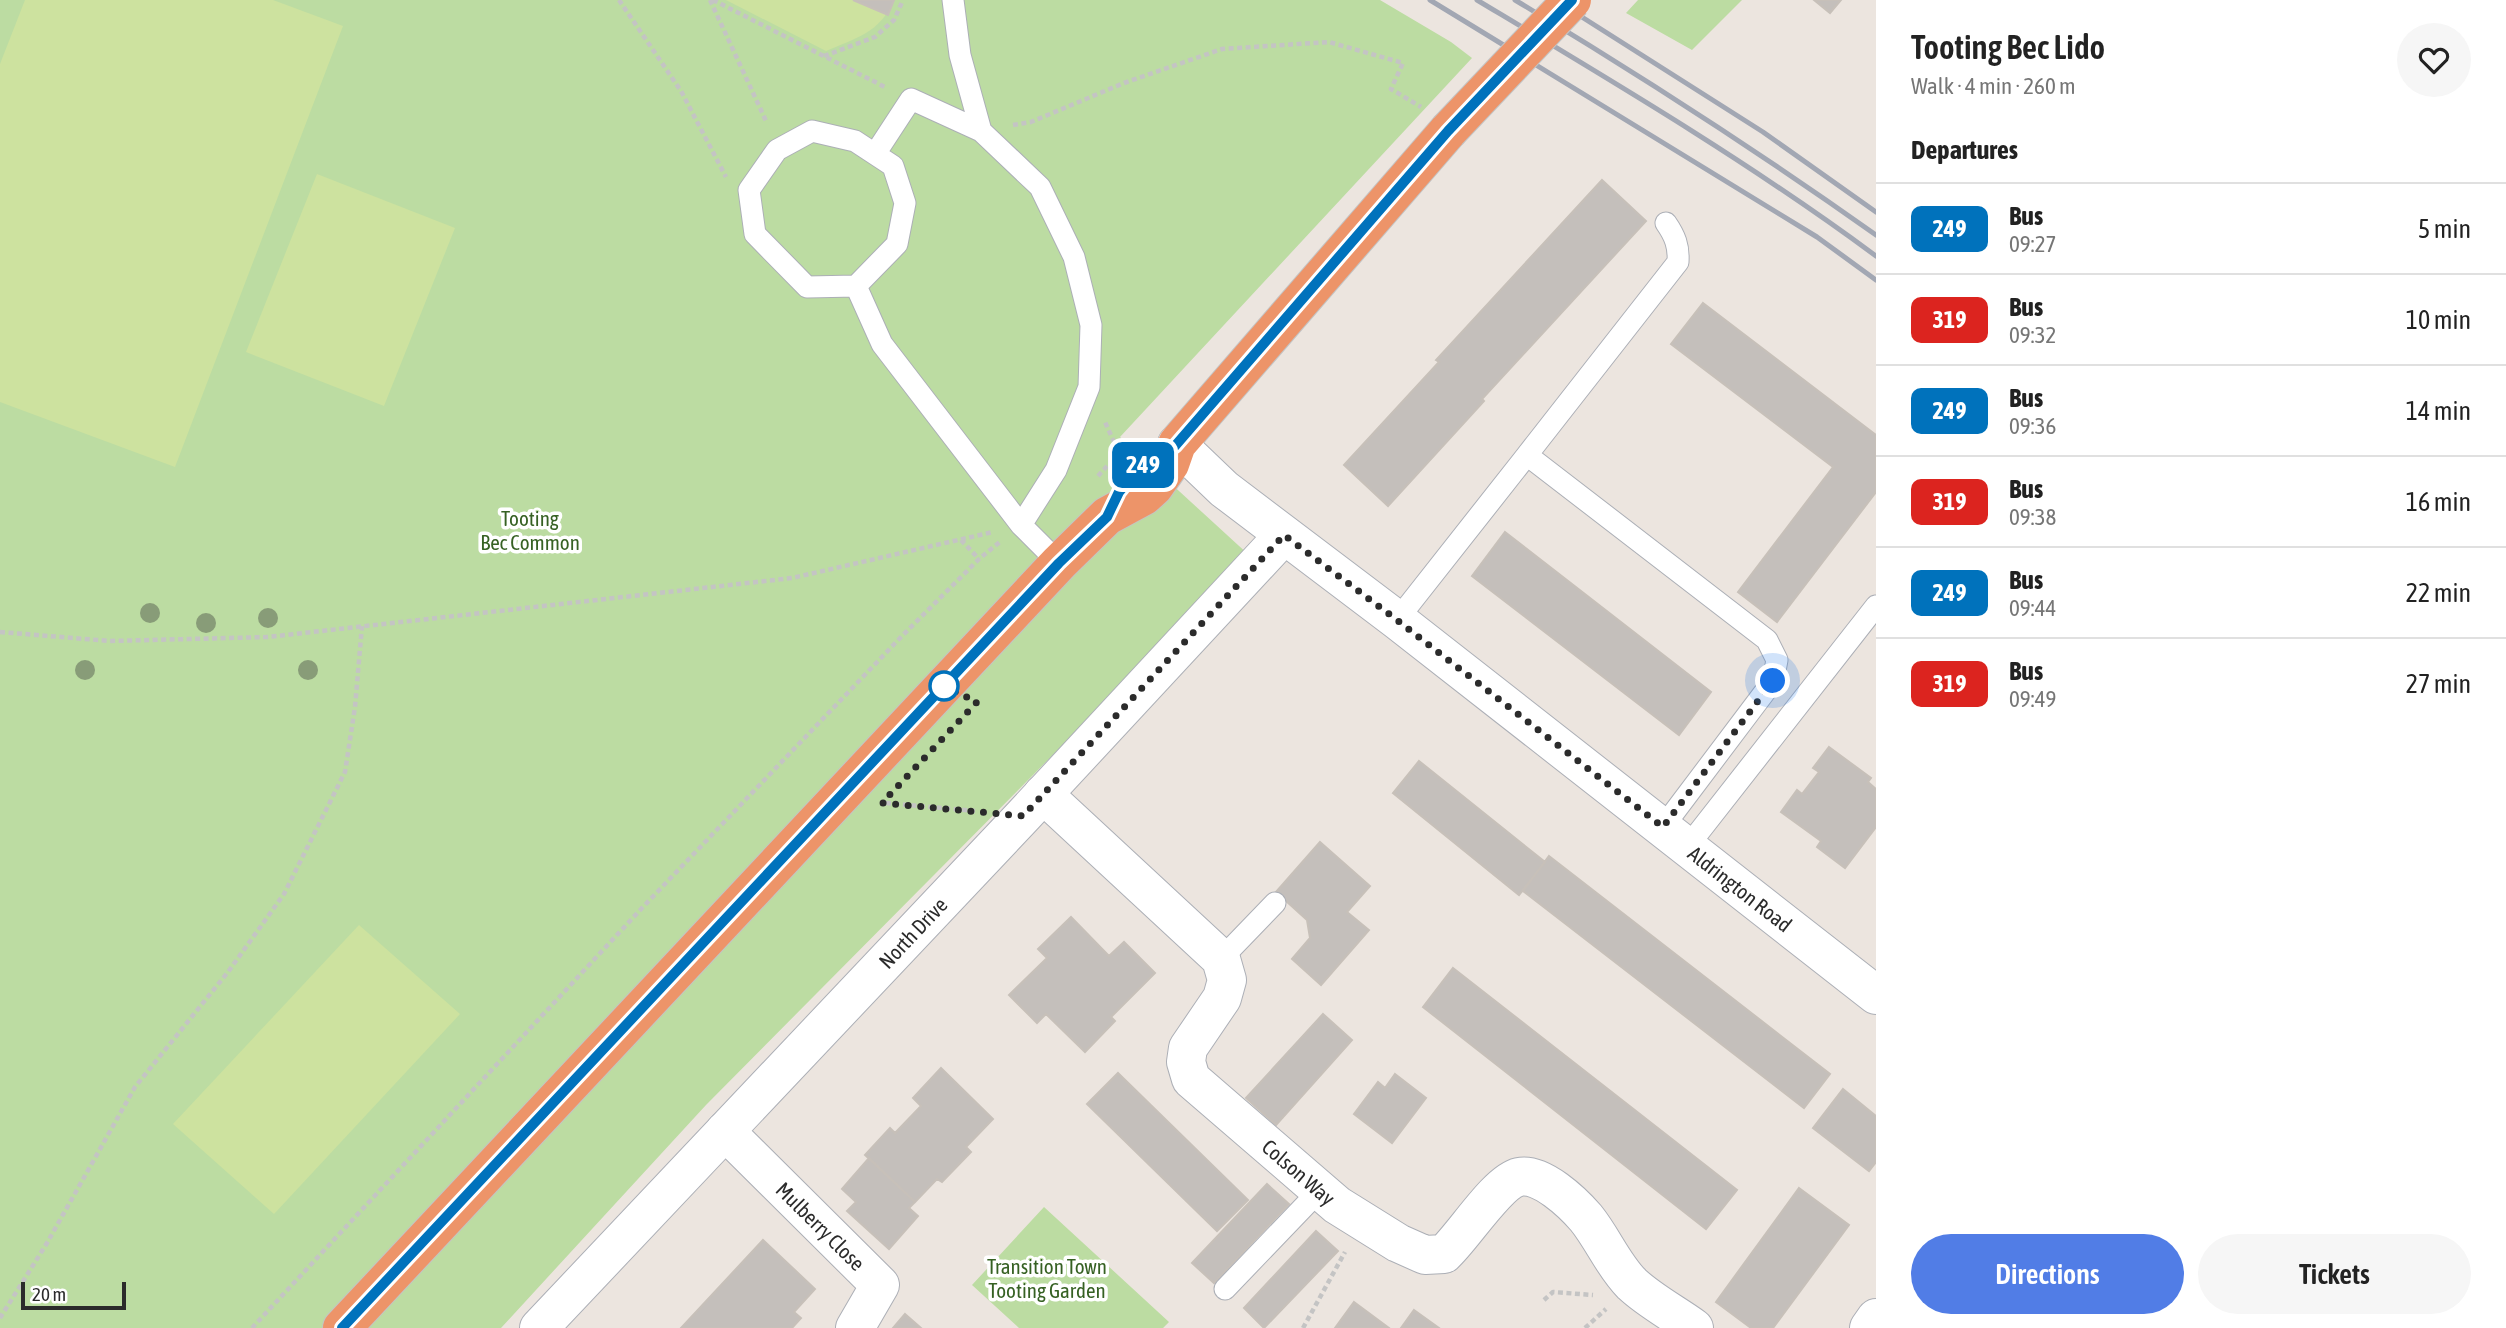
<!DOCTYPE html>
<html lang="en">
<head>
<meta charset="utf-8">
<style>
	:root { --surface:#fff; --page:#f6f6f6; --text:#222; --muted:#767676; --line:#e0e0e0; --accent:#517de6 }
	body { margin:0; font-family:"Asap Condensed",sans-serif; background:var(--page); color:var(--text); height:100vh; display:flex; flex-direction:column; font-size:26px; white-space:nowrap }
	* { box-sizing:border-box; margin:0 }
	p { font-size:23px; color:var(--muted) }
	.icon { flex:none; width:38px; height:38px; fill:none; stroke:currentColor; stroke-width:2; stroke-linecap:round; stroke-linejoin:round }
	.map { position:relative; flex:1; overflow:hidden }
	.details { display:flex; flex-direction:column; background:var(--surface); width:630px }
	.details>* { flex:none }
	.badge { padding:0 14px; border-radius:10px; font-size:24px; line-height:46px }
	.scale { position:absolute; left:21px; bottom:18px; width:105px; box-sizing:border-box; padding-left:7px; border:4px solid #2b2b2b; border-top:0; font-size:19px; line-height:24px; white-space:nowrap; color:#2b2b2b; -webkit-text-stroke:5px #fff; paint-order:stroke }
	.you { position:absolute; width:35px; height:35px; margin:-18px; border:5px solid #fff; border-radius:50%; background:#1a73e8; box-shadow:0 0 0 10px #1a73e833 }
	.map>.badge { position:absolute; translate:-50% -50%; box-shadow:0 0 0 4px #fff }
	h2 { padding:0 35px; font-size:26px; line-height:63px }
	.round { display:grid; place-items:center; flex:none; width:74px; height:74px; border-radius:37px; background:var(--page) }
	.headline { display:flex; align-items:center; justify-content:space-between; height:119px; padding:0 35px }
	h1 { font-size:33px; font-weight:600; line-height:52px }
	.primary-button { display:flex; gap:14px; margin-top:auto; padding:14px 35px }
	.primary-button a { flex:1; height:80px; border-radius:42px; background:var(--accent); color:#fff; font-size:28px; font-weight:600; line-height:80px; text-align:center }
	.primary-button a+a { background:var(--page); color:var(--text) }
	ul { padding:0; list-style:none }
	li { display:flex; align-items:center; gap:21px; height:91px; padding:0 35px; border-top:2px solid var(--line) }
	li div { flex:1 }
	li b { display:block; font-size:26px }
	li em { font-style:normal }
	li .badge { min-width:77px; font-weight:700; text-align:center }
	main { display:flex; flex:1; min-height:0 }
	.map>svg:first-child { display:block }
</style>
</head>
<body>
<main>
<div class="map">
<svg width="1876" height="1328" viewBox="0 0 1876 1328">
	<rect width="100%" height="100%" fill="#ece5df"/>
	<path fill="#bcdca2" d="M0,0H1380L1451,42L1472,58L1120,437L1250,556L706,1105L501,1328H0Z
		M1638,0H1742L1692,50L1626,13Z
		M1044,1207L1169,1322L1163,1328H1019L972,1285Z"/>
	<path fill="#cde29f" d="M25,0H273L343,26L175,467L0,402V64Z
		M726,0H894C880,33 856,38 826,51Z
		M317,174L455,228L384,406L246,352Z
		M359,925L460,1014L274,1214L173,1124Z"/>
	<path fill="#c4bfbb" stroke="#c7c0b9" stroke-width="2" d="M853,0H894L888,15Z
		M1814,0H1841L1830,13Z
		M1602,180L1646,221L1482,399L1484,401L1388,506L1344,465L1439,362L1436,360Z
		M1703,303L1876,435V492L1777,622L1738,592L1833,467L1671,344Z
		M1505,532L1711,692L1679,735L1472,576Z
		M1829,747L1871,778L1868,782L1876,789V827L1845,868L1817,847L1821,841L1781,812L1797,790L1802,794L1819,772L1813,768Z
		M1419,761L1545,862L1519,895L1393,793Z
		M1320,842L1370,886L1347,912L1369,930L1321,985L1292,959L1310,938L1307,920L1276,892Z
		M1549,856L1830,1074L1804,1108L1523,891Z
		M1071,917L1109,956L1124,942L1155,973L1111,1017L1115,1021L1085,1052L1046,1014L1037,1023L1009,995L1047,958L1038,949Z
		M1453,968L1737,1190L1706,1229L1423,1007Z
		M1323,1014L1352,1040L1276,1125L1246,1098Z
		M941,1068L993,1119L966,1147L971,1152L942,1182L937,1179L915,1202L865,1155L890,1128L895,1133L921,1106L913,1098Z
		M1118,1073L1248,1200L1217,1231L1087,1104Z
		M1395,1074L1426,1098L1392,1143L1354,1114L1378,1082L1385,1088Z
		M1843,1089L1876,1116V1162L1869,1171L1813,1128Z
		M869,1158L915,1202L909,1208L918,1216L889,1249L847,1211L856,1202L842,1189Z
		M1267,1184L1289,1204L1214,1283L1192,1263Z
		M1799,1188L1849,1225L1773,1328H1751L1716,1302Z
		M1316,1231L1338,1251L1264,1328L1244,1308Z
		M763,1240L815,1289L794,1312L801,1318L792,1328H681Z
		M1354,1302L1389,1328H1335Z
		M1414,1310L1439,1328H1401Z
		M905,1314L921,1328H893Z"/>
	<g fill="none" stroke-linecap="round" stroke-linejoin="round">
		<g stroke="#acafb6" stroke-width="23">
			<path id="lane" d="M953,0L960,55L981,131L1040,187L1074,257L1091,325L1089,387L1056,470L1021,525
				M875,154L911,99L981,131
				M856,286L897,244L905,203L893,166L855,141L812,131L777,150L749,190L755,234L807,287L856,286L882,344L1021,525L1059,563
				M1527,455L1678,262C1679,246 1675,236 1666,223
				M1397,620L1527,455L1767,640L1777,660L1773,681L1663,827
				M1688,846L1876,606
				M1221,959L1275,903
				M1225,1289L1319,1191"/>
		</g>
		<g stroke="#acafb6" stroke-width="40">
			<g id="street">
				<path id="s1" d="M1043,794L1221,959L1227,980L1222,998L1188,1048L1186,1062L1191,1079L1337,1205L1398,1243L1425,1255L1444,1254C1463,1237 1497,1182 1519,1177C1541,1172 1573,1203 1586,1218C1603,1239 1613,1265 1632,1284C1650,1301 1675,1314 1694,1328"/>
				<path id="s2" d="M725,1131L880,1285L855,1328"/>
				<path id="s3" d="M539,1328L1023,816L1284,535"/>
				<path d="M1869,1328L1876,1318"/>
			</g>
		</g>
		<g stroke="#acafb6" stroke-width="40">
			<g id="secondary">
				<path id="s4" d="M1177,444L1224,489L1397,620L1876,995"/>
			</g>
		</g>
		<g stroke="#c4c4c4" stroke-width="40">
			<path id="highway" d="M342,1328L1059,563L1107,516L1144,496L1154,487L1170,464L1177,444L1448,131"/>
		</g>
		<path stroke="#c4c4c4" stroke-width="4.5" stroke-dasharray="5 3.5" stroke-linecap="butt" d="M619,0L681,91L726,177
			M710,0L767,123
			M713,0L885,87
			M824,56L875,37L894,20L903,0
			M1013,125L1031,122L1124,83L1222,49L1329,42L1403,63L1391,89L1421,107
			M1098,476L1119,453L1105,422
			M961,540L979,559
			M0,632L110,641L268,637L792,578L993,532
			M886,803L975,811
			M1544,1300L1553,1292L1593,1295
			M0,1318L47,1243L135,1087L228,972L284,894L345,772L355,707L362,626
			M252,1328L642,908L902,636L979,559L1001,541
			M1303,1328L1345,1252
			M1585,1328L1606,1309"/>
		<use href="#lane" stroke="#fff" stroke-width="21"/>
		<use href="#street" stroke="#fff" stroke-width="38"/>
		<use href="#secondary" stroke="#fff" stroke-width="38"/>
		<use href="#highway" stroke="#ed9469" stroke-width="38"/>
		<path stroke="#a2a7b3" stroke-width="5" d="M1430,0L1817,237L1876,280
			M1477,0C1612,81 1749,162 1876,256
			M1515,0C1638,74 1759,152 1876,235
			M1555,0L1763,132L1876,212"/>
		<g stroke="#c4c4c4" stroke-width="40" stroke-linecap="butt">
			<path id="highway-bridge" d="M1448,131L1572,0"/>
		</g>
		<use href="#highway-bridge" stroke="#ed9469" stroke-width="38"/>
	</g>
	<g fill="#889c78">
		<circle cx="150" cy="613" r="10"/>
		<circle cx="268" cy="618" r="10"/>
		<circle cx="206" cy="623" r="10"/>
		<circle cx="85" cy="670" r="10"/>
		<circle cx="308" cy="670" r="10"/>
	</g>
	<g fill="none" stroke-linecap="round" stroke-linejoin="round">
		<g stroke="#fff" stroke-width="16">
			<path id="line" d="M342,1328L1059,563L1107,517L1119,492L1137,470L1152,457L1175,446L1448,131L1572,0"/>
		</g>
		<use href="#line" stroke="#0072bc" stroke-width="10"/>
		<path stroke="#2b2b2b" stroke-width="7" stroke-dasharray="0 12.6" d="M944,686L977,702L882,803L1023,816L1284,535L1397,620L1663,827L1773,681"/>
	</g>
	<circle fill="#fff" stroke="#0072bc" stroke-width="3.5" cx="944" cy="686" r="14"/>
	<g text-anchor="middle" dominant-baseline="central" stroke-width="7" stroke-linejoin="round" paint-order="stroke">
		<g font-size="21" fill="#366123" stroke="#fff">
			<text x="530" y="518">Tooting<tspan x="530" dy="24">Bec Common</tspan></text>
			<text x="1047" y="1266">Transition Town<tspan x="1047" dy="24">Tooting Garden</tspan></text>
		</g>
		<g font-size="21" fill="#2b2b2b" stroke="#fff">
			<text stroke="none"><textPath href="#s4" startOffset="718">Aldrington Road</textPath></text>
			<text stroke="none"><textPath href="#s3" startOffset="544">North Drive</textPath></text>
			<text stroke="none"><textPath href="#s1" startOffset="518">Colson Way</textPath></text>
			<text stroke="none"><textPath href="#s2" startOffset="135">Mulberry Close</textPath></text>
		</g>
	</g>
</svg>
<div class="scale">20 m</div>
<div class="you" style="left:1773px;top:681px"></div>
<b class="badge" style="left:1143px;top:465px;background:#0072bc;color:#fff">249</b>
</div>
<section class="details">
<div class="headline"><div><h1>Tooting Bec Lido</h1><p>Walk · 4 min · 260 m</p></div><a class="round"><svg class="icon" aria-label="heart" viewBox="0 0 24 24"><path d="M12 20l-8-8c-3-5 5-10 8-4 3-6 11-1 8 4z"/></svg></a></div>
<h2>Departures</h2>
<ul>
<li><span class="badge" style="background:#0072bc;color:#fff">249</span><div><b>Bus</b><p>09:27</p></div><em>5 min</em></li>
<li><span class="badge" style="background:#dc241f;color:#fff">319</span><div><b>Bus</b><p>09:32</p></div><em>10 min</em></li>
<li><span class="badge" style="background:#0072bc;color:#fff">249</span><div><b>Bus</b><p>09:36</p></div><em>14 min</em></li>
<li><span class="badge" style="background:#dc241f;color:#fff">319</span><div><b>Bus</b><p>09:38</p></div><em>16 min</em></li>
<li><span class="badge" style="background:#0072bc;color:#fff">249</span><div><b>Bus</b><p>09:44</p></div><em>22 min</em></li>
<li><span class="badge" style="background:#dc241f;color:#fff">319</span><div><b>Bus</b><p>09:49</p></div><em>27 min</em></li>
</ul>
<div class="primary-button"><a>Directions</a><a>Tickets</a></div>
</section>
</main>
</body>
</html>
